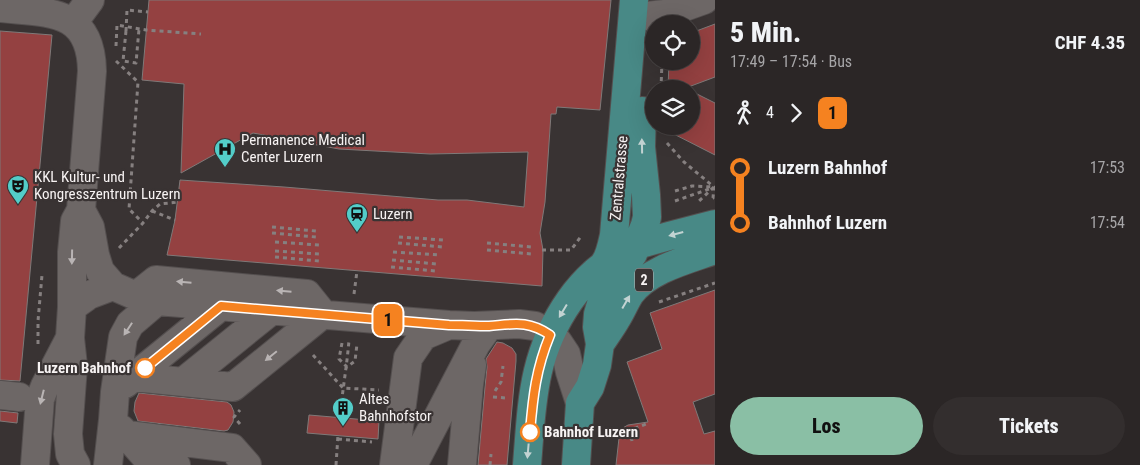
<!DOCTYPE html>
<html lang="de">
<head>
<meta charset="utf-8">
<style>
	:root { --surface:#2b2626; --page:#332e2e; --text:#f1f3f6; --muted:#a6a5a7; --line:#474343; --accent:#8abfa5 }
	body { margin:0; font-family:"Roboto Condensed",sans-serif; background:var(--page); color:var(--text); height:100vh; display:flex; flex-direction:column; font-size:19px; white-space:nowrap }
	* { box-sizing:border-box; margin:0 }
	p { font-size:16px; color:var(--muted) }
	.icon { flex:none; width:28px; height:28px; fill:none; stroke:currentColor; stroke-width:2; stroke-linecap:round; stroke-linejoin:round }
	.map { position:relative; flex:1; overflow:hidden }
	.details { display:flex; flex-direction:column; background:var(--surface); width:425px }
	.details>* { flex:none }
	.badge { padding:0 10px; border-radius:8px; font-size:18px; line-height:32px }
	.fabs { position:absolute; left:645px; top:15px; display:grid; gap:10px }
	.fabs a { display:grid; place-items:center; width:55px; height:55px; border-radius:50%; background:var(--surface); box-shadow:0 5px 20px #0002,0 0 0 1px var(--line); font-size:25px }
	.map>.badge { position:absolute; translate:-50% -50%; box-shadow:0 0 0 2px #fff }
	.legs { display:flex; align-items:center; gap:8px; height:55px; padding:0 15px; font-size:16px }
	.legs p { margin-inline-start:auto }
	.summary { display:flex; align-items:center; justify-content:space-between; height:85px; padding:0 15px }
	h1 { font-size:28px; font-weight:800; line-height:38px }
	.cta { display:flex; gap:10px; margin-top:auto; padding:10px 15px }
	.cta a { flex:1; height:58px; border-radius:30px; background:var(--accent); color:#111; font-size:20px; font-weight:800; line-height:58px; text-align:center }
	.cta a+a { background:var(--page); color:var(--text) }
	ul { padding:0 15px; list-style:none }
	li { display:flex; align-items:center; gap:18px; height:55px; font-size:19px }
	li i { display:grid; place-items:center; width:8px; height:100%; margin:0 6px; background:currentColor }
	li i::after { content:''; width:12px; height:12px; margin:-6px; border:4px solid; border-radius:50%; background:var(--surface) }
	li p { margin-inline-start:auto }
	li:first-child i { background:linear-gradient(#0000 50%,currentColor 0) }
	li:last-child i { background:linear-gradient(currentColor 50%,#0000 0) }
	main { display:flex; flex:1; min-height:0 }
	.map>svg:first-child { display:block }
</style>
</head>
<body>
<main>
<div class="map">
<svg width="715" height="465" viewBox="0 0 715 465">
	<rect width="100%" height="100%" fill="#393333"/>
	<path fill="#944141" stroke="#7f7978" d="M149,0H611L600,110L557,107L556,114H551L545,202L540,233L543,250L542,286L167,255L175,220L180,180L284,187L438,200H467L524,207L528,152L430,154L339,149L253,133L181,173L184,84L142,80Z
		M715,24V77L683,89H668L669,61H691V33Z
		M0,31L52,35L20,381L0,380Z
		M691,91L715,103V155L658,126H691Z
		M715,290V394L693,402L704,434L715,431V465H616L619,438L621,429L628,425L648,422L627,362L662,349L650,313Z
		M497,342L503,343L512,348L516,354V361L507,465H478L485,387L487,367L486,359Z
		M139,393L227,402L231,405L234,412L233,422L228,430L224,431L138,421L134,411L135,402Z
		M0,411L18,413L17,423L0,421Z
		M309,415L379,421L378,439L307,433Z"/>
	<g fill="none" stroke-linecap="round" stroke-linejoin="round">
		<g stroke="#544f4f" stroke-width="30">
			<path id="minor" d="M0,8C48,13 91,8 92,71L81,210L75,221L72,252V307L70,338L73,366L68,434L70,454L76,465
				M647,16L665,14L704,0
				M73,23L90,0
				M81,210L90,227L95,255L100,271L113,286
				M136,296L156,280L307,294L323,314
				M72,307L89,295L113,286L136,296L157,301L449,325L474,326L519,324L535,326L543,330L558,342L566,354L570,372L580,403
				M134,377L233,387L323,314
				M183,382L272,310
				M125,384L221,306
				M0,395L19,397
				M121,429L153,465
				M127,435L232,448L247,465
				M153,438L176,465
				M35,465L40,399L45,386L70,338
				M108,465L113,420L115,392L123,337L130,324L157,301
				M394,465L408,358L423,336L449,325
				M413,465L476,344L489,326
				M462,465L469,385L472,365"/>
		</g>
		<g stroke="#544f4f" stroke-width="30">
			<path id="major" d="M626,250L637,245L669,236L715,224
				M600,344C606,335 612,327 617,318C622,310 625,302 630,294C649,269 687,260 715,250
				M527,465C532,403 532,354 570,300C577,290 586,280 595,272C598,269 602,267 604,264C610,256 612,244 614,235L634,0
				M576,465L580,403L590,387L597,365L600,344L597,327L598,314L601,304L614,281L633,254L645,225L647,217L646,195L641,147L642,111"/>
		</g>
		<path stroke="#868080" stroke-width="3" stroke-dasharray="4 4" stroke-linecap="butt" d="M126,31L123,61L136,63L139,29
			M116,46L117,25L146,30L201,34
			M116,61L138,82L129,209L143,223
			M661,89L662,61
			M667,143L684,162L714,187L713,198L710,199
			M675,191L692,186L714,187L699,201
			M675,201L712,188
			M152,211L175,220
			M272,227L316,231
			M272,233L316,237
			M399,237L444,240
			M275,242L320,245
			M398,243L443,247
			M487,243L532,247
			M119,248L143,223L152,211L160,204L178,202
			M487,250L532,254
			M542,250H571L582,235
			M275,251L320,254
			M393,252L440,255
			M275,257L319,261
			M392,260L437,264
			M391,267L436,271
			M354,294L357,271
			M659,302L715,283
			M342,343L339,359L347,367L355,361L357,344
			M38,344V321L42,275
			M313,355L343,388L379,390
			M495,391L501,382L503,366
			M493,397L506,398
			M340,418C342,392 347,366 349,340
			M240,424L234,417L240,410
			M338,439L372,442
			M632,441L630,430L649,423
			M336,465L338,435
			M490,465L491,454"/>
		<use href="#minor" stroke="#6d6766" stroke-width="28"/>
		<use href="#major" stroke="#488986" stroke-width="28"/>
		<path stroke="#868080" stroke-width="3" stroke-dasharray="4 4" stroke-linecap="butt" d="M126,31L127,10L148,12"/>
	</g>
	<defs><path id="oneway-solid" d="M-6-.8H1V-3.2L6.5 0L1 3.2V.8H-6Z" transform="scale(1.25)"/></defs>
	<g fill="#c2d3d2">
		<use href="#oneway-solid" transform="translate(642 146) rotate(-91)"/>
		<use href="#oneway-solid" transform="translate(676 234) rotate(165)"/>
		<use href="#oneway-solid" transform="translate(626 302) rotate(-60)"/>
		<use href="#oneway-solid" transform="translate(563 311) rotate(121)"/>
		<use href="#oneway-solid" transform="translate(528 451) rotate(95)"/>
	</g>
	<g fill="#b9b4b4">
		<use href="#oneway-solid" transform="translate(72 257) rotate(91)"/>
		<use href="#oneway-solid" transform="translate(184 282) rotate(-175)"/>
		<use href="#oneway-solid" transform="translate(284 291) rotate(-175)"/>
		<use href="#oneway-solid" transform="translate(128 329) rotate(123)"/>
		<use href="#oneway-solid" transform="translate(271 356) rotate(141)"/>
		<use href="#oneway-solid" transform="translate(42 397) rotate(104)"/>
	</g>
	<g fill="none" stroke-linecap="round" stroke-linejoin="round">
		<g stroke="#fff" stroke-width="11">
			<path id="line-1" d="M145,368L221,306L449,325C462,325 475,326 489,326C514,324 528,320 550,335C536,369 533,396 530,432"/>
		</g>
		<use href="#line-1" stroke="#f58220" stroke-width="8"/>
	</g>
	<defs>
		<g id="hospital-pin" transform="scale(1.125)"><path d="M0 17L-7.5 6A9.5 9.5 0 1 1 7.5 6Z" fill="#53cdc9" stroke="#393333"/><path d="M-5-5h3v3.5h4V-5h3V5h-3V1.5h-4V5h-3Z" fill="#111"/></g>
		<g id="theatre-pin" transform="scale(1.125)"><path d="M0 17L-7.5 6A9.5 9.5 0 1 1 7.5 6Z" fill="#53cdc9" stroke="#393333"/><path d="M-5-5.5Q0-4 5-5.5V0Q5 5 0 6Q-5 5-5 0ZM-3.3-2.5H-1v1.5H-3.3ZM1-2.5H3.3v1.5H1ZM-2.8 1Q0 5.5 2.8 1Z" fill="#111"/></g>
		<g id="station-pin" transform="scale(1.125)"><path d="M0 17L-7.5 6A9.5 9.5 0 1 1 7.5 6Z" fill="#53cdc9" stroke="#393333"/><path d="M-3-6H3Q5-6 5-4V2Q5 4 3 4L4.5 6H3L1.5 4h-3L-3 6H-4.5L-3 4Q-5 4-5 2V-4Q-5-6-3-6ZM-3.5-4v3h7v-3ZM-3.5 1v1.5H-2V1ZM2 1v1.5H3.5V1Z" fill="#111"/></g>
		<g id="building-pin" transform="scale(1.125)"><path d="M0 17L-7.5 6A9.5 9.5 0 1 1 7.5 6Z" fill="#53cdc9" stroke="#393333"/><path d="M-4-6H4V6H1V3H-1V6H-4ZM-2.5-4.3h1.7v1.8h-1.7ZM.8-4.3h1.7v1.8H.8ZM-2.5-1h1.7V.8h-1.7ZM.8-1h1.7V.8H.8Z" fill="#111"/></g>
	</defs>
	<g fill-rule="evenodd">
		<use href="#hospital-pin" x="225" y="149"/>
		<use href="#theatre-pin" x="18" y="186"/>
		<use href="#station-pin" x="357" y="214"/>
		<use href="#building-pin" x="343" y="408"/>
	</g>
	<g fill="#fff" stroke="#f58220" stroke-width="2.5">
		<circle cx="145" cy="368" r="9"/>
		<circle cx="530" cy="432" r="9"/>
	</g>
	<g text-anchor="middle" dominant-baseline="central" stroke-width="4.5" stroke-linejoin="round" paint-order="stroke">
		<rect fill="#393333" stroke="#beb9b9" stroke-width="1" x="635" y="268.5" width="18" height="23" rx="4"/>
		<g font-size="14" font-weight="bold" fill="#f7f3f3">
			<text x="644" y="280">2</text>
		</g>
		<g font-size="15" fill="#f7f3f3" stroke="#393333" text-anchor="start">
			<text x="241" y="140">Permanence Medical<tspan x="241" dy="17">Center Luzern</tspan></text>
			<text x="34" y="177">KKL Kultur- und<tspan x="34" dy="17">Kongresszentrum Luzern</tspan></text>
			<text x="373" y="214">Luzern</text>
			<text x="359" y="399">Altes<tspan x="359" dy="17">Bahnhofstor</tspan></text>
		</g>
		<g font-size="15" fill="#f7f3f3" stroke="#393333">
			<text transform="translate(619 178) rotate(-85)">Zentralstrasse</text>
		</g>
		<g font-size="15" font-weight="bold" fill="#f7f3f3" stroke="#393333" text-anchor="end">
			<text x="131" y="368">Luzern Bahnhof</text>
			<text x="544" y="432" text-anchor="start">Bahnhof Luzern</text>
		</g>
	</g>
</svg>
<div class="fabs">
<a><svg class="icon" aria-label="locate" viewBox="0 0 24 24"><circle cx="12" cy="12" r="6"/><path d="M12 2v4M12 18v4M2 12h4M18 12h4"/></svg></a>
<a><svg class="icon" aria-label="layers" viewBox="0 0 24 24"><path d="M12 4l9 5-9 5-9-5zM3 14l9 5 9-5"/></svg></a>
</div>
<b class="badge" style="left:388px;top:320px;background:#f58220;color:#111">1</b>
</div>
<section class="details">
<div class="summary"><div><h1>5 Min.</h1><p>17:49 – 17:54 · Bus</p></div><b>CHF 4.35</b></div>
<div class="legs"><svg class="icon" aria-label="walk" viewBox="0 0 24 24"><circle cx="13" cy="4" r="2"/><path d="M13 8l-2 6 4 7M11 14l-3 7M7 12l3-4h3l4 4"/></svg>4<svg class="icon" aria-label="forward" viewBox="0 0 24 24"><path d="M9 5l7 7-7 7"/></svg><b class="badge" style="background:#f58220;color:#111">1</b></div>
<ul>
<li><i style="color:#f58220"></i><b>Luzern Bahnhof</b><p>17:53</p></li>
<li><i style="color:#f58220"></i><b>Bahnhof Luzern</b><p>17:54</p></li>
</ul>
<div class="cta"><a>Los</a><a>Tickets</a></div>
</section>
</main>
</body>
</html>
